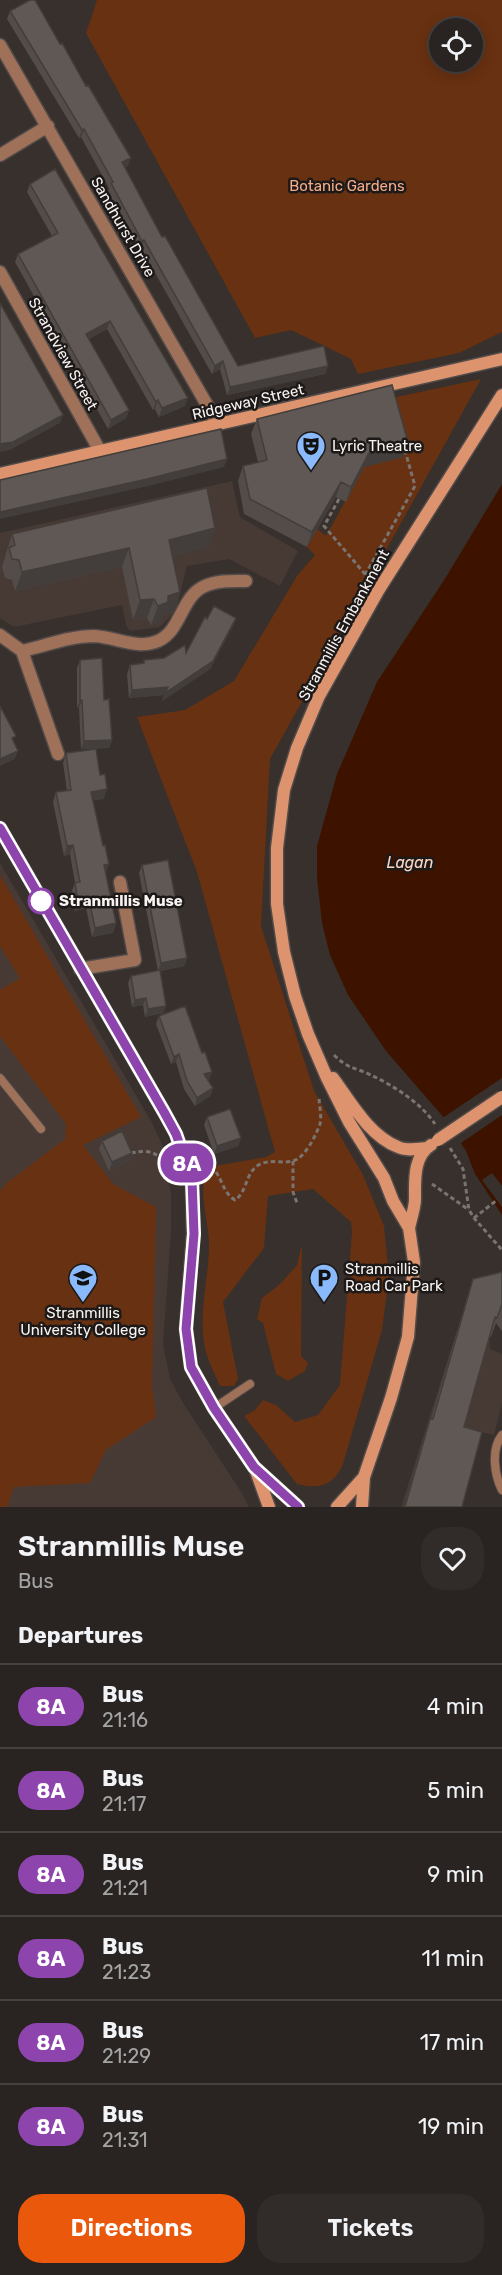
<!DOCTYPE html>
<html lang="en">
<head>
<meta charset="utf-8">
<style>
	:root { --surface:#292422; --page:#312c2a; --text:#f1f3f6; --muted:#a5a4a5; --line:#454140; --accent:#ea580c }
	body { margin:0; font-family:Rubik,sans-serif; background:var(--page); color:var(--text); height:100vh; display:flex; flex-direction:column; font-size:22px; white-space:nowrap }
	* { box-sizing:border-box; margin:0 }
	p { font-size:20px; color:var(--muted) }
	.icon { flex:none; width:33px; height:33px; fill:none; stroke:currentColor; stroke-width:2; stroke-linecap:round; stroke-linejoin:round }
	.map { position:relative; height:1507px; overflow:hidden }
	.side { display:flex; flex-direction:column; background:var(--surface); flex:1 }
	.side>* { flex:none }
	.badge { padding:0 12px; border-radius:20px; font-size:21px; line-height:39px }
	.buttons { position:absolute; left:429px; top:18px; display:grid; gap:12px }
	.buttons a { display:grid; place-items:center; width:54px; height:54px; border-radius:50%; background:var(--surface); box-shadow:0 3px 15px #0003,0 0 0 2px var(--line); font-size:30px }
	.map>.badge { position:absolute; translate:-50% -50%; box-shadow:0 0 0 3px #fff }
	h2 { padding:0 18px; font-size:22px; line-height:54px }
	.round { display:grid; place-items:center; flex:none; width:63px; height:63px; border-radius:24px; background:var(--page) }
	.summary { display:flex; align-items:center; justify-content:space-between; height:102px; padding:0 18px }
	h1 { font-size:28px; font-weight:600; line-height:45px }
	.primary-button { display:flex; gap:12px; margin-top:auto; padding:12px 18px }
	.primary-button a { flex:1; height:69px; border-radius:24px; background:var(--accent); color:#fff; font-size:24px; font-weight:600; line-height:69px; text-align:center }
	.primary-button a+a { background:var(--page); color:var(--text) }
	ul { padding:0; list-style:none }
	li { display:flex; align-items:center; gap:18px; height:84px; padding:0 18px; border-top:2px solid var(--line) }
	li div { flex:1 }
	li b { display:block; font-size:22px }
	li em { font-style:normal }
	li .badge { min-width:66px; font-weight:700; text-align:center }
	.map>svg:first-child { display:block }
</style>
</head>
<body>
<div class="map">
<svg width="502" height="1507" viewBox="0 0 502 1507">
	<rect width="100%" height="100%" fill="#37302d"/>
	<path fill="#473a34" d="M232,481L240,517L298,551L280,586L229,559L187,566L176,611L160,627L130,631L126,625L122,605L14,627L0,618V533Z
		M0,863L151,1121L168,1157L162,1161L171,1192V1232L163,1344L170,1379L185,1406L243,1495L249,1507H0Z
		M457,1330L489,1337L490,1349L502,1354V1403L494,1435L481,1432L461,1507H401Z"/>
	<path fill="#683111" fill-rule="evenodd" d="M97,0H502V332L459,353L358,374L351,359L291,330L255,338L86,33ZM440,28H472V62H440Z
		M481,379L270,759L261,926L314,1091L363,1175L384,1226L389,1277L382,1330L343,1464C334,1485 320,1490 297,1484L244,1416L255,1410L263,1400L276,1405L295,1422L318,1415L340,1385L352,1232L351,1222L313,1189L268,1196L264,1248L223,1302L238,1379L234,1386H220C214,1372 206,1358 204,1342C199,1310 209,1276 209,1244C209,1220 196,1188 209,1167L266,1157L275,1152L197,872L137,717L185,710L234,681L297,576L315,555L307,547L317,529L326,536L364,467L402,457L387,399Z
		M0,875L141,1117L83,1145L113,1184L156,1207L152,1386L156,1417L106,1450L90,1483L14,1487L7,1507H0V1191L8,1182L65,1139L66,1124L0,1036V990L20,978L0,946Z
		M302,1244L301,1356L308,1363L305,1371L288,1381L276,1374L263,1323L257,1319L262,1298L279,1285L297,1265Z"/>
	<path fill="#3d1300" d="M502,484V1215L475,1174L466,1151L445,1119L386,1051L348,995L330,955L322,923L317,878V846L337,774L377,682L446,577Z"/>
	<path fill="#37302d" d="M502,1078V1115L458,1145L441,1119Z
		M492,1173L502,1186V1207L482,1180Z"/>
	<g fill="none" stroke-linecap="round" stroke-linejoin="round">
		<g stroke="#524b49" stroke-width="10">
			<path id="lane" d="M0,1078L41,1129
				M214,1408L250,1384
				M502,1435C491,1449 494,1474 502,1490"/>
		</g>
		<g stroke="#524b49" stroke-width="15">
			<path id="street" d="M0,45L218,424
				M0,155L48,126
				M0,272L100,451
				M0,635L22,651C45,646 70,636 94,636C116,637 137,650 158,641C182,630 181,596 205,586C218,580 233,581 246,581
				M22,651L58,754
				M80,969L135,960L120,882"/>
		</g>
		<g stroke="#524b49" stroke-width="15">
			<path id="secondary" d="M0,474L502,359
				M0,828L164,1112L176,1134L192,1180L193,1234L186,1329L191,1367L214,1408L254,1467L298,1507
				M333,1078C350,1101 369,1136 398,1147C406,1151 417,1149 426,1148
				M409,1228C411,1218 415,1208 415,1199C415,1181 413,1156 431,1145
				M256,1471L269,1507
				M337,1507L364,1477
				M362,1507L364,1477L391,1398L408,1337L414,1262L409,1228L393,1201L384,1178L349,1122L327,1078L308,1034L295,996L284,952L277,904V848L284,790L297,748L319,696L378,591L502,395"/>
		</g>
		<path stroke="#7a7471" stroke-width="3" stroke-dasharray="4.5 3" stroke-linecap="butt" d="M339,499L324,526L365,574
			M365,575L415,486L404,447
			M334,1055C348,1069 354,1067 371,1075C394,1086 421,1103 435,1124
			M450,1148L463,1169L469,1210L474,1218L502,1250
			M131,1153C151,1149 155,1153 171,1165
			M293,1161V1192L297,1203
			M203,1168H213C222,1178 223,1193 235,1200C247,1192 245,1175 257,1166C268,1158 281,1164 293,1161C305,1158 316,1135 320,1124C322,1116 319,1105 319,1096
			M432,1184L469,1210
			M474,1218L497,1200"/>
		<use href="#lane" stroke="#a07159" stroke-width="8"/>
		<use href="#street" stroke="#a07159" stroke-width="12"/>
		<use href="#secondary" stroke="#dd936d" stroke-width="12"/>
		<g stroke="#524b49" stroke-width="15" stroke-linecap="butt">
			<path id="secondary-bridge" d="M438,1140L502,1097"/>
		</g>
		<use href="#secondary-bridge" stroke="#dd936d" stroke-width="12"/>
	</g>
	<path fill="#534c48" d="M10,11L128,166L125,167L162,237L238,366H328L325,374L227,395L220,369L212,374L141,248L139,249L108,192L109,188L81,137L79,138L7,19Z
		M30,184L185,406L159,417L155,409L153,410L107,329L89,339L129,410L126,418L108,429L15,262L18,254L52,236L27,192Z
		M257,419L403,457L364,467L346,502L336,497L307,547L244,514L238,481L243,466L258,462L251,434Z
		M215,528L208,547L172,556L173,612L164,614L161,622L151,625L147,618L133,620L122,567L15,591L12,580L5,578L2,567L12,534Z
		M236,618L233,626L210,669L162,701L164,695L129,698L127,674L130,665L143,664L144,660L164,658L186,653L207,619Z
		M80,660L104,700L112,740L109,748L81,749L79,708H77V668Z
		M66,753L104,799L93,800L103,846L109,864L106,872L116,923L113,933L92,937L86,908L75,911L71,893L75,883L70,854L64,856L53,802L56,792L67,791L63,763Z
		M142,865L187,958L184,966L160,971L166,1006L163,1013L145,1017L143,1005L132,1007L128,983L131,976L158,971L139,873Z
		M159,1016L202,1053L212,1072L208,1080L213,1088L210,1096L195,1106L184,1089L176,1062L171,1064L156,1024Z
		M207,1117L241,1138L238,1146L214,1154L204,1125Z
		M102,1141L132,1153L129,1161L109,1171L99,1149Z
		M502,1272V1331L496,1323L491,1337L489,1336L464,1427L462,1507H404L424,1437L430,1419H431L467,1298L473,1279Z"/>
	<path fill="#433e3b" d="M84,129L81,137L79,138L82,130Z
		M131,158L128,166L119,171L122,162Z
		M144,240L141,248L139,249L142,241Z
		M110,321L107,329L83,342L86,334Z
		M223,361L220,369L212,374L215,366Z
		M328,366L325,374L227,395L230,387Z
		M188,398L185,406L159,417L162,408Z
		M158,400L155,409L153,410L156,402Z
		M129,410L126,418L108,429L111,420Z
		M63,415L60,423L10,450L0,452V444Z
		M408,442L403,457L364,467L346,502L351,487L369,453Z
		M227,459L224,467L144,487L0,519V512Z
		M341,482L336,497L307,547L312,532Z
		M215,528L208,547L162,559L169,540Z
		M129,548L122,567L15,591L22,572Z
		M180,592L173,612L164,614L161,622L151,625L158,606L168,596Z
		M154,599L147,618L133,620L140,600Z
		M236,618L233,626L210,669L162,701L164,695L129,698L132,690Z
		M80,700H82L79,708H77Z
		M112,740L109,748L81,749L84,741Z
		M18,751L15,759L0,766V759Z
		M107,789L104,799L87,801L91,792Z
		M73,845L70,854L64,856L67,846Z
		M109,864L105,874L104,865Z
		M89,899L86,908L75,911L78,901Z
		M116,923L113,933L92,937L95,928Z
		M187,958L184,966L158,971L161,963Z
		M146,998L143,1005L132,1007L135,1000Z
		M166,1006L163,1013L145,1017L148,1009Z
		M179,1054L176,1062L171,1064L174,1057Z
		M212,1072L209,1080L202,1082L204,1074Z
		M213,1088L210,1096L195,1106L197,1098Z
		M241,1138L238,1146L214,1154L217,1146Z
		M132,1153L129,1161L109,1171L112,1162Z"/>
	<path fill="#605854" stroke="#433e3b" stroke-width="1.5" d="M30,0H35L60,44L62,43L86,86L88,85L131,158L122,162L162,237L165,236L238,366L324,346L328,366L230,387L223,361L215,366L144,240L142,241L111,183L113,182L84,129L82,130L10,11Z
		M55,169L188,398L162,408L158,400L156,402L110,321L86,334L129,410L111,420L18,254L58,233L30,184Z
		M0,303L63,415L13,442L0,444Z
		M392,385L408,442L369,453L351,487L341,482L312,532L250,499L243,466L267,460L257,419Z
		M221,429L227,459L147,479L0,512V480Z
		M207,488L215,528L169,540L180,592L168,596V602L158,606L154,599L140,600L129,548L22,572L19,560L12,559L9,548L15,545L12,534Z
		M214,606L236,618L213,661L165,693L168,687L132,690L130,665L144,663V660L164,658L185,645L186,653L205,617L207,619Z
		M102,658L104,700L109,699L112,740L84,741L82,700H80V660Z
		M0,706L16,736L12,738L18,751L0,759Z
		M96,749L100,775L105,774L107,789L91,792L103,846L105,845L109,864L104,865L116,923L95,928L89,899L78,901L75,883L80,882L73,845L67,846L56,792L71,790L66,753Z
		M168,860L187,958L161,963L142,865Z
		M160,970L166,1006L148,1009L146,998L135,1000L131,976Z
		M185,1006L202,1053L205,1052L212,1072L204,1074L213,1088L197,1098L187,1081L179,1054L174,1057L159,1016Z
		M230,1109L241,1138L217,1146L207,1117Z
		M122,1131L132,1153L112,1162L102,1141Z
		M502,1272V1304L497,1318L495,1317L464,1427L482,1432L462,1507H405L430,1419H433L473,1279Z"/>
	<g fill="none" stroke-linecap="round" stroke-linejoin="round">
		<g stroke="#fff" stroke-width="14">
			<path id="line" d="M0,828L164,1112L176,1134L192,1180L194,1234L186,1329L191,1367L214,1408L254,1467L298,1507"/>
		</g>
		<use href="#line" stroke="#8e44ad" stroke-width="9"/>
	</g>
	<defs>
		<g id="theatre-pin" transform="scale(1.5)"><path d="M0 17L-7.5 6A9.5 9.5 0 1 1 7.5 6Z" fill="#8bbafc" stroke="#1c1918"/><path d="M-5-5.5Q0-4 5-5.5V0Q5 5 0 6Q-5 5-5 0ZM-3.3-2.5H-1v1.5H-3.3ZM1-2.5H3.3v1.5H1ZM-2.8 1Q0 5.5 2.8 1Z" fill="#111"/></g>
		<g id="university-pin" transform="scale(1.5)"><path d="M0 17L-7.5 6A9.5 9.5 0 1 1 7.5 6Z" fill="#8bbafc" stroke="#1c1918"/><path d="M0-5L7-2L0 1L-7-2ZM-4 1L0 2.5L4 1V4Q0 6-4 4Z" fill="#111"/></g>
		<g id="parking-pin" transform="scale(1.5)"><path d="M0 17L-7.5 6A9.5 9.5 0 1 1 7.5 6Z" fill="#8bbafc" stroke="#1c1918"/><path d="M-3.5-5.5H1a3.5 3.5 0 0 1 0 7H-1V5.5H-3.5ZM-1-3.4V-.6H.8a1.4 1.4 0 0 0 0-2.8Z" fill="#111"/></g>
	</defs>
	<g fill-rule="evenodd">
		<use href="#theatre-pin" x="311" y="446"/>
		<use href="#university-pin" x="83" y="1278"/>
		<use href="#parking-pin" x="324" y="1278"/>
	</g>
	<circle fill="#fff" stroke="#8e44ad" stroke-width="3" cx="41" cy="901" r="12"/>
	<g text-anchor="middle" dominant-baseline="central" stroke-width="5" stroke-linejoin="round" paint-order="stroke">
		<g font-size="15" fill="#f4ac88" stroke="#1c1918">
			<text x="347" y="186">Botanic Gardens</text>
		</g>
		<g font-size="15" fill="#f9f4f2" stroke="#1c1918">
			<text transform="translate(123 227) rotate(60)">Sandhurst Drive</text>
			<text transform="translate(63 354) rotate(61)">Strandview Street</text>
			<text transform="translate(248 402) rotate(-13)">Ridgeway Street</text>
			<text transform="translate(344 625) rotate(-61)">Stranmillis Embankment</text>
		</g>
		<g font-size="15" fill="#f9f4f2" stroke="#1c1918" text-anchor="start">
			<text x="332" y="446">Lyric Theatre</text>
			<text x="345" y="1269">Stranmillis<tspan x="345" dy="17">Road Car Park</tspan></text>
			<text x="83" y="1313" text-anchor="middle">Stranmillis<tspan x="83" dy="17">University College</tspan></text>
		</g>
		<g font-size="15" font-weight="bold" fill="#f9f4f2" stroke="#1c1918" text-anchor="start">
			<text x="59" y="901">Stranmillis Muse</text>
		</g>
		<g font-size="16" font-style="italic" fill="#fbd5c2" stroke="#1c1918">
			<text x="410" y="862">Lagan</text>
		</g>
	</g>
</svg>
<div class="buttons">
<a><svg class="icon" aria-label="locate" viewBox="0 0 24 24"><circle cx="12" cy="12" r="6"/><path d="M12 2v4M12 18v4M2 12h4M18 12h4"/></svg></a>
</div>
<b class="badge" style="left:187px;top:1163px;background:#8e44ad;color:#fff">8A</b>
</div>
<section class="side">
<div class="summary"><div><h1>Stranmillis Muse</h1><p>Bus</p></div><a class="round"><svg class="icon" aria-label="heart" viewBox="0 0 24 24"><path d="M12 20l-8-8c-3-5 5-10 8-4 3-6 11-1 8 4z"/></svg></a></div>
<h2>Departures</h2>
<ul>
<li><span class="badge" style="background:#8e44ad;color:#fff">8A</span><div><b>Bus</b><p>21:16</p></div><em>4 min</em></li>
<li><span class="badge" style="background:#8e44ad;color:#fff">8A</span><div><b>Bus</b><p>21:17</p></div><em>5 min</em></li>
<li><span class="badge" style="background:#8e44ad;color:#fff">8A</span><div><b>Bus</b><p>21:21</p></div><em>9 min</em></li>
<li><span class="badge" style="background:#8e44ad;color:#fff">8A</span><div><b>Bus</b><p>21:23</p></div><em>11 min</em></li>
<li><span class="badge" style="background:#8e44ad;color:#fff">8A</span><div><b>Bus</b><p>21:29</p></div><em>17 min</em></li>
<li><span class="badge" style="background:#8e44ad;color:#fff">8A</span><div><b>Bus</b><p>21:31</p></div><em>19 min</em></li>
</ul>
<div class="primary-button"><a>Directions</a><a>Tickets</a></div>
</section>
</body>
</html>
